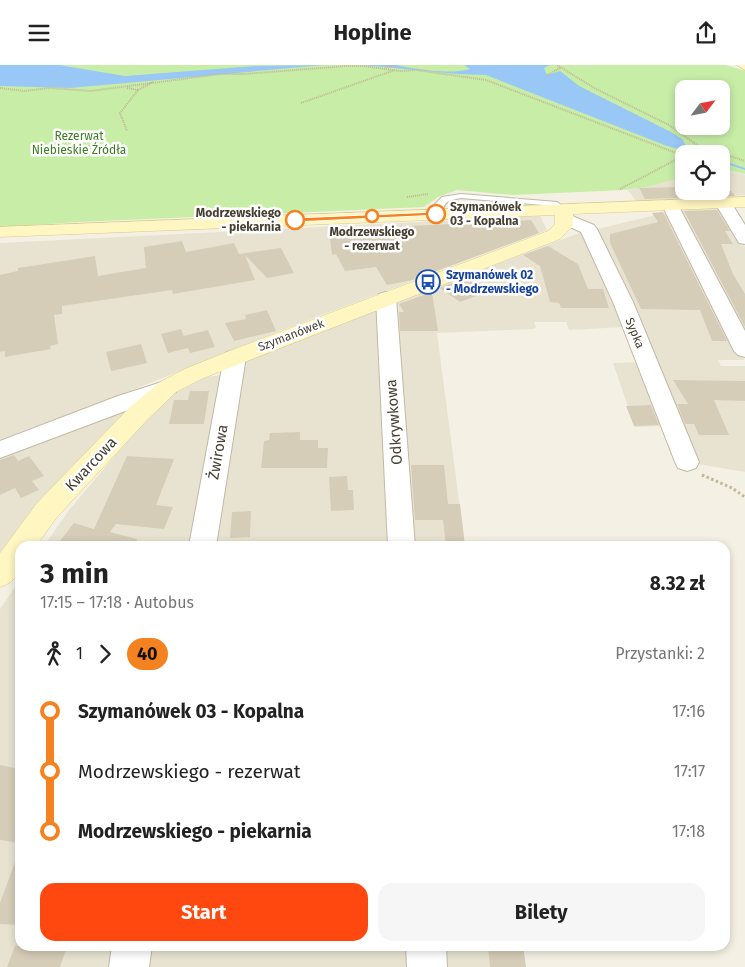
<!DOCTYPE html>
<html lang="pl">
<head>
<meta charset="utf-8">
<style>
	:root { --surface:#fff; --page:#f6f6f6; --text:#222; --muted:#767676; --accent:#ff480f }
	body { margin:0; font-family:"Fira Sans",sans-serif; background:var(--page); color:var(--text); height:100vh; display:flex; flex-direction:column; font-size:19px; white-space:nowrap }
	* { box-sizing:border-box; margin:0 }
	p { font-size:16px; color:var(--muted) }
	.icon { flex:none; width:28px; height:28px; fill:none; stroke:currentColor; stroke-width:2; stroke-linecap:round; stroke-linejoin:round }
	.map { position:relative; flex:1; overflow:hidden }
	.details { position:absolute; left:15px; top:476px; width:715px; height:410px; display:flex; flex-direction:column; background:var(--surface); border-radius:15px; box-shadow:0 2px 8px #0003 }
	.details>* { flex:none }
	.badge { padding:0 10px; border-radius:16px; font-size:18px; line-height:32px }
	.needle { width:32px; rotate:58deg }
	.fabs { position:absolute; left:675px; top:15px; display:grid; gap:10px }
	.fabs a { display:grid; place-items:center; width:55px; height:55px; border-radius:10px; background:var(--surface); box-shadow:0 2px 8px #0003; font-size:25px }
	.map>.badge { position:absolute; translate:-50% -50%; box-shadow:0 0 0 2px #fff }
	.legs { display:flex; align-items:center; gap:8px; height:55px; padding:0 25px; font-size:16px }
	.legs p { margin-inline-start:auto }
	.headline { display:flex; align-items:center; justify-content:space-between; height:85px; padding:0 25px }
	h1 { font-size:28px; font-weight:700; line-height:38px }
	.action { display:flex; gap:10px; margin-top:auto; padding:10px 25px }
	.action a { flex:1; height:58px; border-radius:15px; background:var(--accent); color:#fff; font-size:20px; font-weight:700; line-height:58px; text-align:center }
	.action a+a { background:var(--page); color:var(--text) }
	ul { padding:0 25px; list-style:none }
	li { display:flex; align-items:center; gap:18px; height:60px; font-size:19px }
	li i { display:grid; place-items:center; width:8px; height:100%; margin:0 6px; background:currentColor }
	li i::after { content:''; width:12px; height:12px; margin:-6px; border:4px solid; border-radius:50%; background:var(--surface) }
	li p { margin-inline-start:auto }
	li:first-child i { background:linear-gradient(#0000 50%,currentColor 0) }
	li:last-child i { background:linear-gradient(currentColor 50%,#0000 0) }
	header { display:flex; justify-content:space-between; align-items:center; height:65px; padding:0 25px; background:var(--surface); font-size:22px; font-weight:700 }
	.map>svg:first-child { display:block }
</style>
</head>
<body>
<header><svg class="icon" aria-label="menu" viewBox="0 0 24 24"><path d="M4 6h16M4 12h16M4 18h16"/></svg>Hopline<svg class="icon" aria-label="share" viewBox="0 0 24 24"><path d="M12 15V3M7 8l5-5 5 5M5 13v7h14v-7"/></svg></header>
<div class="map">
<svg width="745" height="902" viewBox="0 0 745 902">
	<rect width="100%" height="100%" fill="#f4f0e3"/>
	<path fill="#e8e3d1" d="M721,104L745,110V130L636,136L628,125L684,112V126H721Z
		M720,143L722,144L745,182V277L677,145Z
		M668,147L704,210L744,295H718L721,301H745V407L692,398L594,165Z
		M540,151L547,165L277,267L0,378V178Z
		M582,167L586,169L624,262L569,265L566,257H534L536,262L534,264L437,268L465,481H406L391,239Z
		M382,241L393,481H210L239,297Z
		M642,297L668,361L635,362L613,298Z
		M223,310L190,481H44L70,444L143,357L174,329L206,312Z
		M130,344L44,431L0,489V391Z
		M20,515V881H113L109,902H0V544Z
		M147,881H411L412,902H144Z
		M432,881H523L526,902H434Z"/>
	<path fill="#c7eda7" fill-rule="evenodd" d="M0,0H726L745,6V109L721,104V89H684V112L646,122L623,125L513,130L457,125L438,132L424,142L79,157L0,162ZM684,24H721V61H684Z"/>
	<path fill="#99c8f7" d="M0,0H59L125,11L255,1L324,0L70,23L0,21Z
		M362,0C373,0 384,0 394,0C418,4 447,10 470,4L464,0H550L544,3L547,10L560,6L579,21L671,67L682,74L688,84L686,86L667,81L486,10L458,9Z"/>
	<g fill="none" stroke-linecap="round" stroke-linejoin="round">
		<path fill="#99c8f7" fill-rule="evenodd" d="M678,81H680L701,89H695L678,83Z
			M721,95L745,103V105L721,97Z"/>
	</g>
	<path fill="#d6cdb8" d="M680,122L683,127L731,126L735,131L645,134L639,123Z
		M717,145L730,166H725L733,179H721L733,209L745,229V262L684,146Z
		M663,147L727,276H712L700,245L641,244L610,178V169L658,157L652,148Z
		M531,155L539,168L412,215L387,220L376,202L345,206L336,189L332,190L329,165Z
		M182,176L186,187L234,178L239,189L281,183L294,208L267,213L245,190L255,215L173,229L172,225L62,241V249L54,250L58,279L50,281L51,284L5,292V286L0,287V210L18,206V203L95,191L98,211L146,203L144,182Z
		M548,181L578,199L588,224H603L609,243H561L559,238L550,237L540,201L523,190Z
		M469,211L490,226L460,237L440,223Z
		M432,227L438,266H400L399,247H404L399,239Z
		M267,245L276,266L234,276L225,258L246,254L245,250Z
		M181,264L188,283L168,288L161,269Z
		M208,265L215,282L190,288L183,271Z
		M141,279L147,298L111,306L106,287Z
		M673,315L745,316V336L714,335L729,370H699L694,359H685L677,339H688Z
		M190,326H209L204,359H169L174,335H188Z
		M651,340L659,360L634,361L626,341Z
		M300,367V375H318V383H328L327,403H261L264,376L269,375L270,368Z
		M14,390L18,396L29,391L44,411L32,416L39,425L21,433L15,423L0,430V395Z
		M127,391L174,394L156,440L173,442L164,464L116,459L110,467L137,474L136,481H56L74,458L94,464Z
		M411,400H444L448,439H460L465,481H446L443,455H415Z
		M347,411L348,425H353L354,445L331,446L329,412Z
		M251,446L250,472L230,473L232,447Z
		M0,700L20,704V778L0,775Z
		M18,789L20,790V860L0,859V838Z
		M15,881H67L60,902H7Z
		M488,881H523L526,902H490Z"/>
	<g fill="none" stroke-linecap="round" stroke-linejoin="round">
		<g stroke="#c0b9a5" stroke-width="2">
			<path id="lane" d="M461,129L557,137L567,144L563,146L555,141L461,133C445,136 446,136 440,151H434L435,139L442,132Z"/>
		</g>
		<g stroke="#c0b9a5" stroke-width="2">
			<path id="street" d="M723,133L729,134L745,160V179L739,178L715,138L717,134Z
				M670,135L676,136L678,140L745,266V292L738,290L734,286L662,140L664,136Z
				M565,148L594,160L597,164L633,237L699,397L696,403L687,406L678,403L675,397L613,237L581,167L559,157L557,153L559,149Z
				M386,227L393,229L396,233L415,481H388L376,233L379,229Z
				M235,286L243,287L246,292L216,481H189L224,292L227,287Z
				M168,315L176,317L179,322L176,327L0,393V376L118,331Z
				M112,881H152L149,902H109Z
				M406,881H446L447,902H407Z"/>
		</g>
		<g stroke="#d8cb8e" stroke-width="1">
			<path id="secondary" d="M737,0H745V5Z
				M745,132V142L573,149V161L560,174L201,314L176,327L147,355L57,452L36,481H20C20,501 22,515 0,522V488L37,438L129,343L160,317L185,304L227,287L548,166L555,159V150L0,172V162Z"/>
		</g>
		<path stroke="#c3b795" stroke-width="2" stroke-dasharray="1 1" stroke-linecap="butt" d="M557,0L596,24L669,60L697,80L745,96
			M385,2L399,0
			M547,10L560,3
			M0,23L24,26L50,23L91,26L220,9H244L346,1H364L400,6L416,5L486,15L684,91
			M127,23L138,25L120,48L127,66
			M138,25L153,17
			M301,38L395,5
			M690,89L697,85V80
			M620,124L683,91
			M407,132L428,129"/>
		<path stroke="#c3b795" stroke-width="2.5" stroke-dasharray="2 2" stroke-linecap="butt" d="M702,410L705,411"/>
		<path stroke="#c3b795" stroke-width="3" stroke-dasharray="2.5 2.5" stroke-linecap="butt" d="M702,410L732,423L745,432"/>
		<use href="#lane" fill="#fff" fill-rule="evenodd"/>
		<use href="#street" fill="#fff" fill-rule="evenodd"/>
		<use href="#secondary" fill="#fff6c2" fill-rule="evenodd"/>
	</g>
	<path fill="#f58220" stroke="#fff" d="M436,147L440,149L439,150L295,157L292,155L295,153Z"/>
	<defs>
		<g id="bus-ring" transform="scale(1.25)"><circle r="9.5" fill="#fff" stroke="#1a4fb4" stroke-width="1.5"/><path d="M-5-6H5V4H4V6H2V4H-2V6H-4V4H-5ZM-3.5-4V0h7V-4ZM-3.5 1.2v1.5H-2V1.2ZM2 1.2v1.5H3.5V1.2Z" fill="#1a4fb4"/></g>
	</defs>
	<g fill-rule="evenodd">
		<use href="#bus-ring" x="428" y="217"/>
	</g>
	<g fill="#fff" stroke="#f58220" stroke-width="2.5">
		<circle cx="436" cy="149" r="9"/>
		<circle cx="372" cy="151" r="6"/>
		<circle cx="295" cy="155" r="9"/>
	</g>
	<g text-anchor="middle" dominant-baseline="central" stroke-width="5" stroke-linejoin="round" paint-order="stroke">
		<g font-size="12" fill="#3c7d21" stroke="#fff">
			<text x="79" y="71">Rezerwat<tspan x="79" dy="14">Niebieskie Źródła</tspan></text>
		</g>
		<g font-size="12" font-weight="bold" fill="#464033" stroke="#fff" text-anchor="start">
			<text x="450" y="142">Szymanówek<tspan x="450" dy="14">03 - Kopalna</tspan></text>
			<text x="281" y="148" text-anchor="end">Modrzewskiego<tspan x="281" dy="14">- piekarnia</tspan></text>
			<text x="372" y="167" text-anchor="middle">Modrzewskiego<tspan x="372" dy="14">- rezerwat</tspan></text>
		</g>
		<g font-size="12" font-weight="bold" fill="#164399" stroke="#fff" text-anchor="start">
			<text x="446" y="210">Szymanówek 02<tspan x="446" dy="14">- Modrzewskiego</tspan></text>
		</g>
		<g font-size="12" fill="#464033" stroke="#fff">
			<text transform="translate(635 268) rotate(68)">Sypka</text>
			<text transform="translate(291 270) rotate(-21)">Szymanówek</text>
		</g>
		<g font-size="15" fill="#464033" stroke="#fff">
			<text transform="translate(394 357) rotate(-94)">Odkrywkowa</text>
			<text transform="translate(218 387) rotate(-80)">Żwirowa</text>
			<text transform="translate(91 399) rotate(-47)">Kwarcowa</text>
		</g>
	</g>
</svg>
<div class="fabs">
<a><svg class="needle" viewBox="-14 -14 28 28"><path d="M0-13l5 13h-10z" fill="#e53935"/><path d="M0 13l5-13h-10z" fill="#767676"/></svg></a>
<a><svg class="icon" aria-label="locate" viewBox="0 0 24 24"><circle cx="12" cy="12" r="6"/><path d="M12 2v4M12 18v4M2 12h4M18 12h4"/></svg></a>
</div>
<section class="details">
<div class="headline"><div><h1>3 min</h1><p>17:15 – 17:18 · Autobus</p></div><b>8.32 zł</b></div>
<div class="legs"><svg class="icon" aria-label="walk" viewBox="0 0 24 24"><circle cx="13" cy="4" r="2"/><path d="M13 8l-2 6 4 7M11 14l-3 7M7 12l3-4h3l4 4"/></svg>1<svg class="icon" aria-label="forward" viewBox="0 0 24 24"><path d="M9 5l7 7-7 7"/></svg><b class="badge" style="background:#f58220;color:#111">40</b><p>Przystanki: 2</p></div>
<ul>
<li><i style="color:#f58220"></i><b>Szymanówek 03 - Kopalna</b><p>17:16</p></li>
<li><i style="color:#f58220"></i><span>Modrzewskiego - rezerwat</span><p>17:17</p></li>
<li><i style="color:#f58220"></i><b>Modrzewskiego - piekarnia</b><p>17:18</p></li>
</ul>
<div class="action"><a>Start</a><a>Bilety</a></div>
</section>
</div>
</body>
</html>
